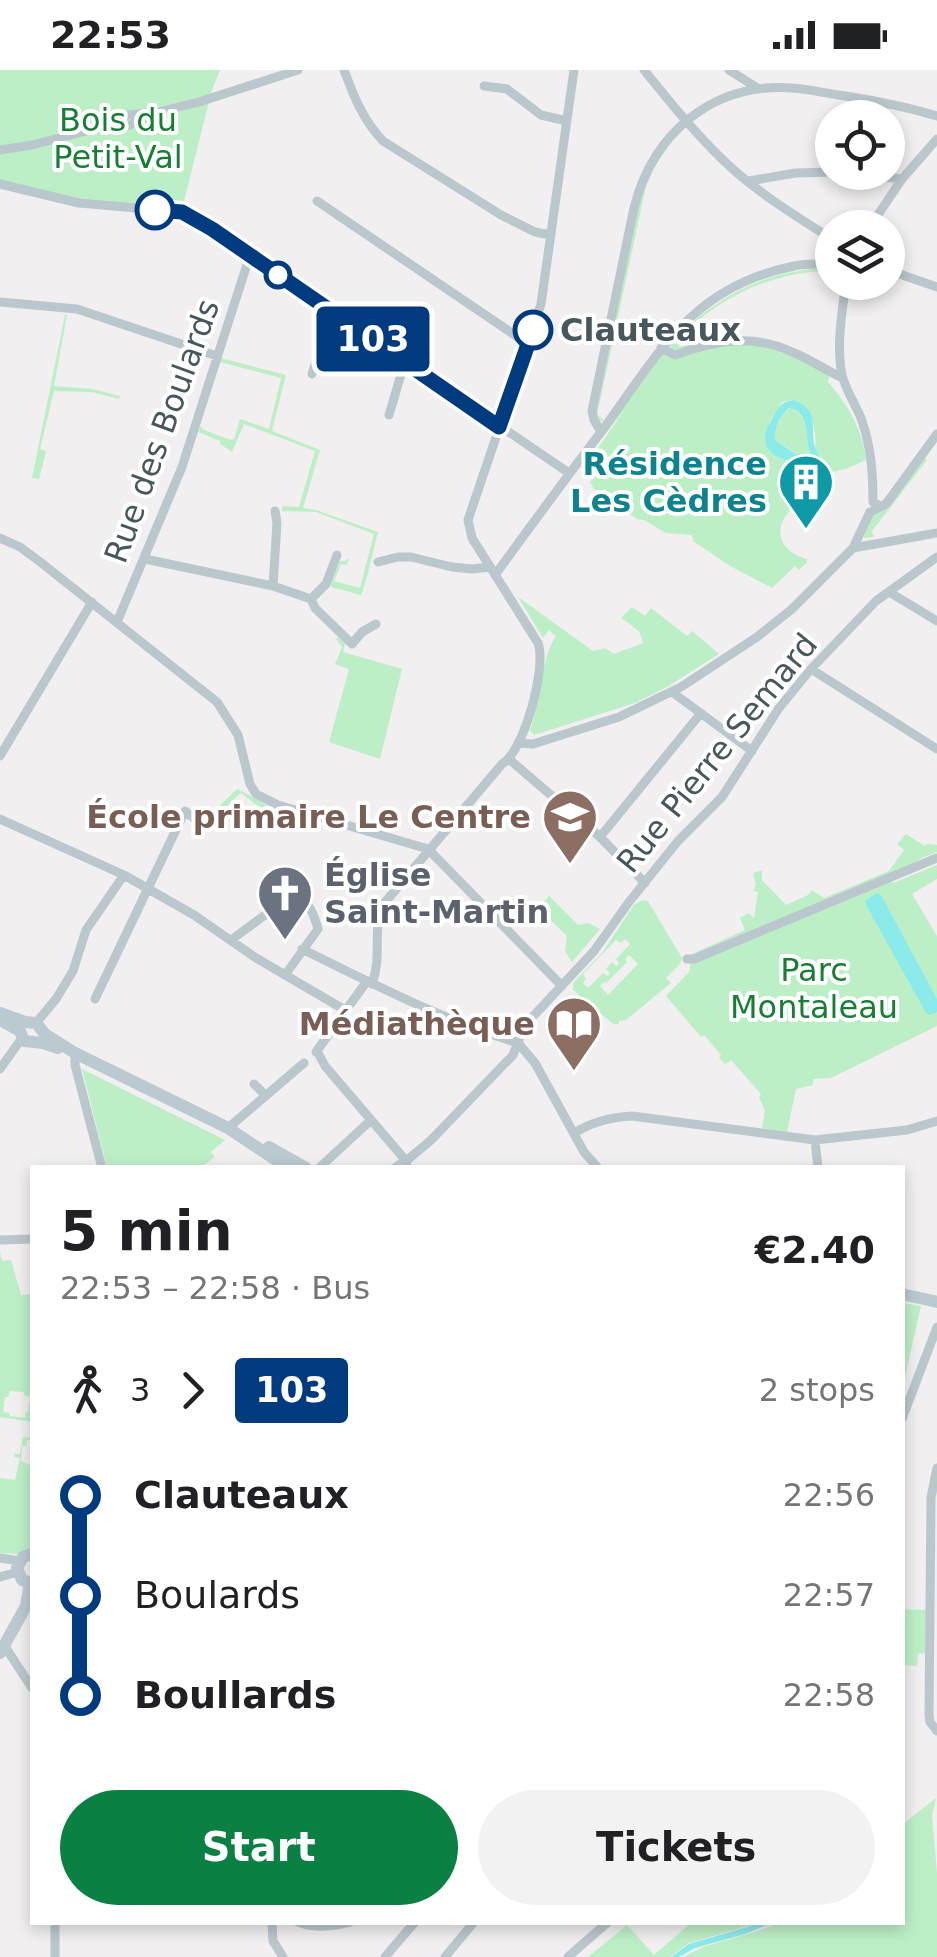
<!DOCTYPE html>
<html lang="en">
<head>
<meta charset="utf-8">
<style>
	:root { --surface:#fff; --page:#f2f2f2; --text:#202124; --muted:#757577; --accent:#0b8043 }
	body { margin:0; font-family:"DejaVu Sans",sans-serif; background:var(--page); color:var(--text); height:100vh; display:flex; flex-direction:column; font-size:38px; white-space:nowrap }
	* { box-sizing:border-box; margin:0 }
	p { font-size:32px; color:var(--muted) }
	.icon { flex:none; width:55px; height:55px; fill:none; stroke:currentColor; stroke-width:2; stroke-linecap:round; stroke-linejoin:round }
	.map { position:relative; flex:1; overflow:hidden }
	.panel { position:absolute; left:30px; top:1095px; width:875px; height:760px; display:flex; flex-direction:column; background:var(--surface); border-radius:0px; box-shadow:0 5px 15px #0003 }
	.panel>* { flex:none }
	.badge { padding:0 20px; border-radius:8px; font-size:35px; line-height:65px }
	.tools { position:absolute; left:815px; top:30px; display:grid; gap:20px }
	.tools a { display:grid; place-items:center; width:90px; height:90px; border-radius:50%; background:var(--surface); box-shadow:0 5px 15px #0003; font-size:50px }
	.map>.badge { position:absolute; translate:-50% -50%; box-shadow:0 0 0 5px #fff }
	.legs { display:flex; align-items:center; gap:15px; height:110px; padding:0 30px; font-size:32px }
	.legs p { margin-inline-start:auto }
	.summary { display:flex; align-items:center; justify-content:space-between; height:170px; padding:0 30px }
	h1 { font-size:55px; font-weight:600; line-height:75px }
	.button { display:flex; gap:20px; margin-top:auto; padding:20px 30px }
	.button a { flex:1; height:115px; border-radius:60px; background:var(--accent); color:#fff; font-size:40px; font-weight:600; line-height:115px; text-align:center }
	.button a+a { background:var(--page); color:var(--text) }
	ul { padding:0 30px; list-style:none }
	li { display:flex; align-items:center; gap:35px; height:100px; font-size:38px }
	li i { display:grid; place-items:center; width:15px; height:100%; margin:0 12px; background:currentColor }
	li i::after { content:''; width:25px; height:25px; margin:-12px; border:8px solid; border-radius:50%; background:var(--surface) }
	li p { margin-inline-start:auto }
	li:first-child i { background:linear-gradient(#0000 50%,currentColor 0) }
	li:last-child i { background:linear-gradient(currentColor 50%,#0000 0) }
	.status { display:flex; justify-content:space-between; align-items:center; height:70px; padding:0 50px; background:var(--surface); direction:ltr }
	.status svg { height:28px; fill:currentColor }
	.map>svg:first-child { display:block }
</style>
</head>
<body>
<div class="status"><b>22:53</b><svg viewBox="0 0 49 12"><path d="M0 12V9h3v3zM5 12V6h3v6zM10 12V3h3v9zM15 12V0h3v12zM26 1h20v11H26zM47 4h2v5h-2z"/></svg></div>
<div class="map">
<svg width="937" height="1887" viewBox="0 0 937 1887">
	<rect width="100%" height="100%" fill="#f1efef"/>
	<path fill="#bdefc6" fill-rule="evenodd" d="M0,0H220L212,20L183,135L153,132L152,139L121,138L0,114Z
		M671,73L656,94L646,116L597,345L604,350L599,352L595,345L640,129L656,90Z
		M832,198V201C771,201 718,228 675,271L680,277L712,268L713,270L676,283L671,279L670,273C716,227 765,199 832,198Z
		M65,245H67L54,316L92,319L120,326L119,329L91,322L54,321L40,379L46,381L39,409L32,408Z
		M737,271L780,279L830,304L828,312C848,335 862,358 866,390C855,395 845,400 832,402C819,403 808,399 798,406L800,399H794L793,402L801,432C772,449 773,480 807,489V492L799,500L795,496L772,518L730,496L693,471L692,465L666,463L644,450L637,449L594,419L590,412L598,402L586,395L626,338L583,392L663,283ZM794,330C820,341 816,374 814,398C798,389 786,396 770,380L769,353L782,332Z
		M221,288L286,305L272,361L320,380L303,438L316,440L378,462C372,484 369,504 361,525L331,517L330,511H332L340,491H345L349,488L347,495L341,494L334,511L360,518L374,464L316,442L282,441V436L299,437L315,381L244,354L232,382L220,374V371L198,362L200,356L204,360L231,370L234,369L240,349L269,359L281,308L220,292Z
		M790,338C810,343 805,365 810,382L809,385H799L775,370C773,360 781,344 790,338Z
		M924,388L927,390L872,461L874,467L864,468C866,440 905,409 924,388Z
		M518,527L593,581L605,578L614,584L643,573L639,561L621,548L632,537L645,546L651,538L687,566L692,561L719,584L667,617L635,633L534,665L530,661C540,634 541,587 556,566L549,560L543,568Z
		M338,567L345,574L343,582L402,599L380,689L329,672L349,599L335,594L342,577L336,569Z
		M237,719C252,725 264,736 281,741L275,749L241,723L212,750L206,749Z
		M906,764L925,776L927,774L937,775V782L922,788L890,808L893,813L937,795V809L912,824L937,866V956L831,1008L813,1009V1015L796,1019L787,1062L762,1058L765,1041L759,1027L761,1024L731,990L725,994L719,988L721,985L704,965L701,967L666,926L689,902L692,884L745,860L740,848L749,843L754,848L758,822L753,821L756,815L753,803L762,800V810L786,835L808,825L812,820L824,828L889,801L904,780L897,774Z
		M549,826L578,855L588,853L600,859L572,892L565,881L567,866L538,838Z
		M642,830L648,831L682,888L680,894L666,908L671,913L626,950L619,951V954H613L573,920V913L602,883L634,835ZM625,869L630,874L616,889L619,894L616,896L612,892L606,899L610,903L608,906L603,903L588,918L583,913L586,909L583,904L616,870L621,873ZM629,885L638,894L608,925L600,916L604,912L606,913L627,892L625,889Z
		M82,999L225,1070L211,1082L215,1087L201,1097H107Z
		M0,1182L2,1191L11,1190L21,1225L32,1224V1352L0,1347ZM10,1321L24,1322V1325L30,1327L28,1342H26L25,1348L10,1346L9,1343L3,1342L5,1327H8Z
		M903,1233L921,1236L903,1315L902,1233Z
		M23,1367L32,1368V1370H27L26,1376H22L21,1391L32,1396V1480L19,1484L0,1483V1408L15,1410L20,1388L14,1387V1384L0,1383L20,1384Z
		M902,1539L926,1540L925,1583L918,1584L917,1596L903,1595Z
		M936,1728L932,1745L937,1803V1887H683L703,1877L758,1861L778,1853L902,1852L903,1754Z
		M692,1852L758,1853L689,1873L670,1887H588L627,1855L654,1885Z"/>
	<path fill="#8bebea" fill-rule="evenodd" d="M794,330C819,341 811,353 814,374C815,379 819,386 821,390L818,398C795,392 747,389 772,349C778,338 780,332 794,330ZM789,338C811,342 804,365 810,382L809,385L796,384L775,370C773,360 781,344 789,338Z
		M877,823L881,825L937,929V942L929,945L926,943L866,835L865,831Z
		M761,1853H772L745,1864L695,1878L679,1887H671L689,1874Z"/>
	<g fill="none" stroke-linecap="round" stroke-linejoin="round">
		<path stroke="#bac7cc" stroke-width="9" d="M344,0C354,27 363,50 383,71L501,145L535,162L551,165
			M644,0C669,31 694,62 723,90C755,121 794,145 832,169
			M729,0L759,19
			M484,16L507,19L541,45L567,51
			M99,59L130,55L151,45
			M0,80L32,75L86,61L128,45L158,42L199,32L298,0
			M841,102L902,109
			M749,111L795,103L832,102
			M0,114L79,133L182,142L198,150L569,403
			M317,131L528,274
			M869,158L902,109L937,69
			M888,200L937,217
			M846,212C842,243 836,275 842,305C846,321 855,333 861,348C871,376 873,402 873,432L880,436
			M0,232L77,239L217,286
			M661,278L675,285C715,271 752,263 792,282C810,289 825,300 843,308
			M312,304L332,241
			M389,345L405,291
			M601,362L594,350L592,341L634,138C653,63 713,12 792,18C810,19 828,24 846,26C877,31 907,37 937,46
			M0,468L20,477L39,491L217,632L238,665L250,714L256,724L278,735L428,779L562,916
			M853,478L870,442L886,434L937,364
			M145,489L273,516L311,529L315,538L352,574L362,562L376,554
			M378,492L398,487H411L452,497L472,499L490,497
			M495,505C530,457 565,409 601,362C658,285 690,217 794,196C806,193 820,194 832,194
			M273,516L277,453L275,441
			M889,522L937,551
			M311,529L326,514L337,485
			M117,552L182,397L250,185
			M811,599L937,679
			M672,622L752,681
			M518,673L533,674L619,647L681,617L757,567L792,539L853,478L937,463
			M0,686L92,532
			M510,690L600,767L645,813
			M0,749L124,805L194,845L256,888L345,940
			M600,767L701,643
			M231,870L288,828L297,825C310,833 314,845 318,859L285,905
			M302,879C373,914 443,950 518,973
			M687,889H694L937,788
			M372,914C382,888 373,862 381,837L502,694C524,682 547,597 538,573L472,468L468,450L541,234L574,0
			M95,929L185,741L201,754L207,752
			M36,953L56,929L73,901L86,860L124,805
			M518,973L535,993L584,1082L598,1098
			M317,981L325,996L407,1092
			M316,982L367,911
			M75,983V995L102,1098
			M0,999L22,968
			M254,1014L266,1026
			M228,1058L304,993
			M574,1063C592,1052 611,1047 632,1046L815,1070L907,1060L937,1051
			M815,1070L818,1098
			M400,1096L430,1071L513,985L525,955L594,881L629,832L678,771L722,727L779,638L811,599L876,531L937,487
			M319,1098L370,1051
			M0,1170L32,1169
			M902,1349L937,1257
			M937,1398L931,1428L929,1645L930,1652L937,1661
			M0,1488L20,1491
			M0,1507L18,1502
			M4,1575L32,1618
			M55,1852V1887
			M272,1852L273,1871L283,1887
			M298,1852C314,1859 333,1856 350,1852
			M385,1887L415,1852
			M445,1887L474,1852
			M568,1887L608,1852"/>
		<path stroke="#bbcad1" stroke-width="12" d="M0,943L25,952L36,953L45,964L75,983L228,1058L288,1098
			M4,952L20,961L24,971L43,973L58,978
			M269,1077L306,1098
			M397,1098L400,1096L402,1098
			M902,1224L937,1232
			M32,1484L23,1487L17,1498L22,1510L32,1513
			M0,1583L26,1536L30,1513"/>
	</g>
	<g fill="none" stroke-linecap="round" stroke-linejoin="round">
		<g stroke="#fff" stroke-width="22">
			<path id="line-1" d="M155,140L182,142L212,159L499,357L533,260"/>
		</g>
		<use href="#line-1" stroke="#003b80" stroke-width="15"/>
	</g>
	<defs>
		<g id="building-pin" transform="scale(2.875)"><path d="M0 17L-7.5 6A9.5 9.5 0 1 1 7.5 6Z" fill="#0f9aa8" stroke="#fff"/><path d="M-4-6H4V6H1V3H-1V6H-4ZM-2.5-4.3h1.7v1.8h-1.7ZM.8-4.3h1.7v1.8H.8ZM-2.5-1h1.7V.8h-1.7ZM.8-1h1.7V.8H.8Z" fill="#fff"/></g>
		<g id="school-pin" transform="scale(2.875)"><path d="M0 17L-7.5 6A9.5 9.5 0 1 1 7.5 6Z" fill="#8d6e63" stroke="#fff"/><path d="M0-5L7-2L0 1L-7-2ZM-4 1L0 2.5L4 1V4Q0 6-4 4Z" fill="#fff"/></g>
		<g id="church-pin" transform="scale(2.875)"><path d="M0 17L-7.5 6A9.5 9.5 0 1 1 7.5 6Z" fill="#6b7280" stroke="#fff"/><path d="M-1.2-6h2.4v3.5h3.3v2.4h-3.3V6h-2.4V-.1h-3.3v-2.4h3.3Z" fill="#fff"/></g>
		<g id="library-pin" transform="scale(2.875)"><path d="M0 17L-7.5 6A9.5 9.5 0 1 1 7.5 6Z" fill="#8d6e63" stroke="#fff"/><path d="M-6-4Q-3-5.5-.7-3.5V5Q-3 3-6 4ZM6-4Q3-5.5 .7-3.5V5Q3 3 6 4Z" fill="#fff"/></g>
	</defs>
	<g fill-rule="evenodd">
		<use href="#building-pin" x="806" y="412"/>
		<use href="#school-pin" x="570" y="747"/>
		<use href="#church-pin" x="285" y="823"/>
		<use href="#library-pin" x="574" y="954"/>
	</g>
	<g fill="#fff" stroke="#003b80" stroke-width="5">
		<circle cx="155" cy="140" r="18"/>
		<circle cx="278" cy="205" r="12"/>
		<circle cx="533" cy="260" r="18"/>
	</g>
	<g text-anchor="middle" dominant-baseline="central" stroke-width="8" stroke-linejoin="round" paint-order="stroke">
		<g font-size="32" fill="#177e34" stroke="#fff">
			<text x="118" y="50">Bois du<tspan x="118" dy="37">Petit-Val</tspan></text>
			<text x="814" y="900">Parc<tspan x="814" dy="37">Montaleau</tspan></text>
		</g>
		<g font-size="32" font-weight="bold" fill="#47575c" stroke="#fff" text-anchor="start">
			<text x="560" y="260">Clauteaux</text>
		</g>
		<g font-size="32" fill="#47575c" stroke="#fff">
			<text transform="translate(162 361) rotate(-70)">Rue des Boulards</text>
			<text transform="translate(717 683) rotate(-51)">Rue Pierre Semard</text>
		</g>
		<g font-size="32" font-weight="bold" fill="#0d838f" stroke="#fff" text-anchor="end">
			<text x="767" y="394">Résidence<tspan x="767" dy="37">Les Cèdres</tspan></text>
		</g>
		<g font-size="32" font-weight="bold" fill="#785e54" stroke="#fff" text-anchor="end">
			<text x="531" y="747">École primaire Le Centre</text>
			<text x="535" y="954">Médiathèque</text>
		</g>
		<g font-size="32" font-weight="bold" fill="#5b616d" stroke="#fff" text-anchor="start">
			<text x="324" y="805">Église<tspan x="324" dy="37">Saint-Martin</tspan></text>
		</g>
	</g>
</svg>
<div class="tools">
<a><svg class="icon" aria-label="locate" viewBox="0 0 24 24"><circle cx="12" cy="12" r="6"/><path d="M12 2v4M12 18v4M2 12h4M18 12h4"/></svg></a>
<a><svg class="icon" aria-label="layers" viewBox="0 0 24 24"><path d="M12 4l9 5-9 5-9-5zM3 14l9 5 9-5"/></svg></a>
</div>
<b class="badge" style="left:373px;top:269px;background:#003b80;color:#fff">103</b>
<section class="panel">
<div class="summary"><div><h1>5 min</h1><p>22:53 – 22:58 · Bus</p></div><b>€2.40</b></div>
<div class="legs"><svg class="icon" aria-label="walk" viewBox="0 0 24 24"><circle cx="13" cy="4" r="2"/><path d="M13 8l-2 6 4 7M11 14l-3 7M7 12l3-4h3l4 4"/></svg>3<svg class="icon" aria-label="forward" viewBox="0 0 24 24"><path d="M9 5l7 7-7 7"/></svg><b class="badge" style="background:#003b80;color:#fff">103</b><p>2 stops</p></div>
<ul>
<li><i style="color:#003b80"></i><b>Clauteaux</b><p>22:56</p></li>
<li><i style="color:#003b80"></i><span>Boulards</span><p>22:57</p></li>
<li><i style="color:#003b80"></i><b>Boullards</b><p>22:58</p></li>
</ul>
<div class="button"><a>Start</a><a>Tickets</a></div>
</section>
</div>
</body>
</html>
